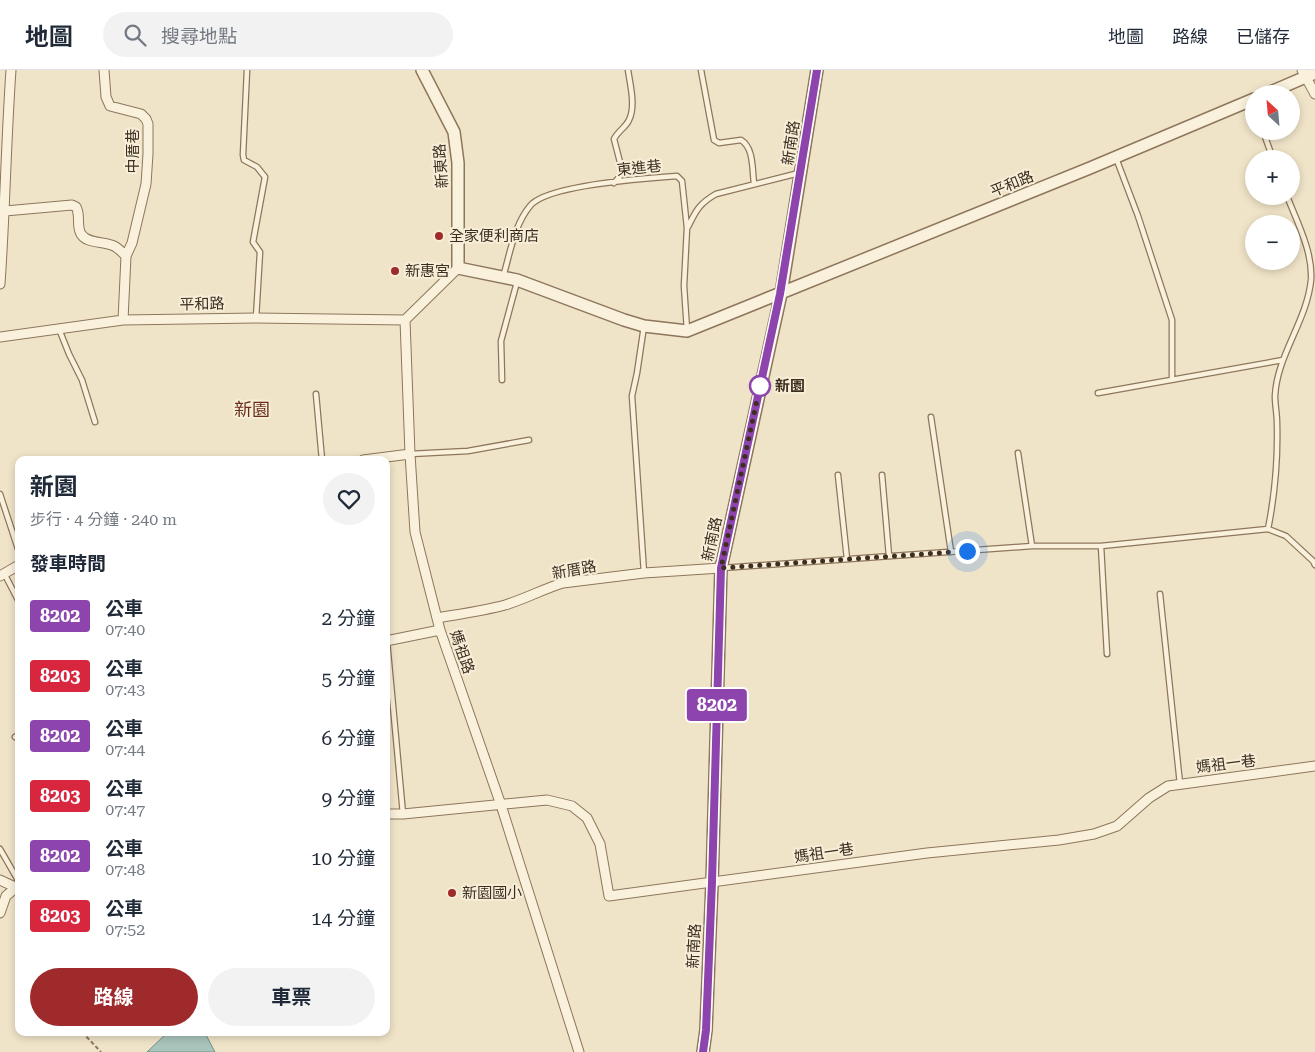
<!DOCTYPE html>
<html lang="zh-TW">
<head>
<meta charset="utf-8">
<style>
	:root { --surface:#fff; --page:#f2f2f3; --text:#1f2937; --muted:#747a83; --line:#e0e1e3; --accent:#9e2a2b }
	body { margin:0; font-family:"Roboto Serif","Noto Sans TC",serif; background:var(--page); color:var(--text); height:100vh; display:flex; flex-direction:column; font-size:19px; white-space:nowrap }
	* { box-sizing:border-box; margin:0 }
	p { font-size:16px; color:var(--muted) }
	.icon { flex:none; width:28px; height:28px; fill:none; stroke:currentColor; stroke-width:2; stroke-linecap:round; stroke-linejoin:round }
	.map { position:relative; flex:1; overflow:hidden }
	.drawer { position:absolute; left:15px; top:386px; width:375px; height:580px; display:flex; flex-direction:column; background:var(--surface); border-radius:10px; box-shadow:0 2px 8px #0003 }
	.drawer>* { flex:none }
	.badge { padding:0 10px; border-radius:4px; font-size:18px; line-height:32px }
	.needle { width:32px; rotate:334deg }
	.controls { position:absolute; left:1245px; top:15px; display:grid; gap:10px }
	.controls a { display:grid; place-items:center; width:55px; height:55px; border-radius:50%; background:var(--surface); box-shadow:0 2px 8px #0003; font-size:25px }
	.you { position:absolute; width:25px; height:25px; margin:-12px; border:4px solid #fff; border-radius:50%; background:#1a73e8; box-shadow:0 0 0 8px #1a73e833 }
	.map>.badge { position:absolute; translate:-50% -50%; box-shadow:0 0 0 2px #fff }
	h2 { padding:0 15px; font-size:19px; line-height:45px }
	.round { display:grid; place-items:center; flex:none; width:52px; height:52px; border-radius:26px; background:var(--page) }
	.summary { display:flex; align-items:center; justify-content:space-between; height:85px; padding:0 15px }
	h1 { font-size:24px; font-weight:700; line-height:38px }
	.cta { display:flex; gap:10px; margin-top:auto; padding:10px 15px }
	.cta a { flex:1; height:58px; border-radius:30px; background:var(--accent); color:#fff; font-size:20px; font-weight:700; line-height:58px; text-align:center }
	.cta a+a { background:var(--page); color:var(--text) }
	ul { padding:0; list-style:none }
	li { display:flex; align-items:center; gap:15px; height:60px; padding:0 15px }
	li div { flex:1 }
	li b { display:block; font-size:19px }
	li em { font-style:normal }
	li .badge { min-width:55px; font-weight:700; text-align:center }
	header { display:flex; align-items:center; gap:30px; box-sizing:border-box; height:70px; padding:0 25px; background:var(--surface); border-bottom:1px solid var(--line) }
	header strong { font-size:24px }
	nav { display:flex; gap:28px; margin-inline-start:auto; font-size:18px }
	.search { width:350px; height:45px; background:var(--page); display:flex; align-items:center; gap:12px; box-sizing:border-box; padding:0 18px; border-radius:28px; color:var(--muted); font-size:19px }
	.map>svg:first-child { display:block }
</style>
</head>
<body>
<header>
<strong>地圖</strong>
<div class="search"><svg class="icon" aria-label="search" viewBox="0 0 24 24"><circle cx="10" cy="10" r="6"/><path d="M15 15l6 6"/></svg>搜尋地點</div>
<nav><a>地圖</a><a>路線</a><a>已儲存</a></nav>
</header>
<div class="map">
<svg width="1315" height="982" viewBox="0 0 1315 982">
	<rect width="100%" height="100%" fill="#f0e4c8"/>
	<path fill="#a9c4bc" stroke="#6f938a" d="M168,962L205,963L215,982H147Z"/>
	<g fill="none" stroke-linecap="round" stroke-linejoin="round">
		<g stroke="#8d765c" stroke-width="7">
			<path id="service" d="M247,0L243,85L244,90L257,97L265,107L253,172L260,182L256,248
				M701,0L714,70L719,73L741,70C754,78 752,99 754,113
				M1263,61L1273,89
				M1116,88L1138,146L1172,250V310
				M614,113L621,105L622,100L614,69C618,61 626,57 629,50C636,36 630,14 628,0
				M688,157C696,140 700,133 716,124L799,103
				M503,207C510,184 514,155 530,136C546,115 648,108 677,106L682,111L687,158L684,216L687,260
				M644,256L637,303L632,326L644,503
				M59,259L69,284L82,310L95,352
				M502,310L501,271L517,212
				M1098,323L1283,290
				M316,324L322,390
				M931,347L951,482
				M1018,383L1032,476
				M410,384L468,381L529,370
				M838,405L847,489
				M882,405L889,486
				M0,424L19,482
				M1268,459C1275,424 1278,390 1277,353C1277,344 1275,335 1275,326C1277,285 1307,251 1311,210C1313,182 1297,152 1287,126
				M1101,476L1107,584
				M722,498L1032,476H1101L1268,459L1286,466L1313,491L1315,495
				M4,503L19,532
				M1160,524L1180,714
				M387,571L403,744
				M15,667L19,665
				M0,779L19,812"/>
		</g>
		<g stroke="#8d765c" stroke-width="11">
			<path id="minor" d="M104,0L106,27L110,36L141,44L146,49L148,54V84L146,114L132,173L126,186
				M1302,0L1315,24
				M5,141L72,135L76,137C81,145 76,156 81,164C87,174 104,171 114,176C118,178 123,183 126,186L123,250
				M458,198L405,250L410,384L415,462L440,560L501,735L579,982
				M0,214C5,143 6,71 11,0
				M0,267L123,250L256,248L405,250
				M363,390L410,384
				M0,506L19,495
				M437,548C460,544 483,541 505,535C525,529 543,519 563,513L644,503L721,498
				M386,571L440,560
				M386,744H403L547,730L572,736L587,748L600,774L609,826L927,783L1059,770L1094,764L1117,756L1149,728L1168,716L1315,696
				M0,810L15,817
				M0,843L6,826L19,815"/>
		</g>
		<g stroke="#8d765c" stroke-width="14">
			<path id="tertiary" d="M422,0L454,62L458,93V198L517,210L624,250L644,256L687,261L1090,98L1254,29
				M1266,24L1315,3
				M703,982L706,960L712,813L721,498L781,224L817,0"/>
		</g>
		<path stroke="#8d765c" stroke-width="2" stroke-dasharray="4 2.5" stroke-linecap="butt" d="M82,962L101,982"/>
		<use href="#service" stroke="#faf1dc" stroke-width="4.5"/>
		<use href="#minor" stroke="#faf1dc" stroke-width="9"/>
		<use href="#tertiary" stroke="#faf1dc" stroke-width="11"/>
	</g>
	<g fill="none" stroke-linecap="round" stroke-linejoin="round">
		<g stroke="#fff" stroke-width="11">
			<path id="line" d="M703,982L706,960L712,812L721,498L780,224L817,0"/>
		</g>
		<use href="#line" stroke="#8e44ad" stroke-width="8"/>
		<path stroke="#3d2e20" stroke-width="5" stroke-dasharray="0 9" d="M760,316L721,498L967,481"/>
	</g>
	<g fill="#9e2a2b" stroke="#f7eed8" stroke-width="2">
		<circle cx="439" cy="166" r="5"/>
		<circle cx="395" cy="201" r="5"/>
		<circle cx="452" cy="823" r="5"/>
	</g>
	<circle fill="#fff" stroke="#8e44ad" stroke-width="2.5" cx="760" cy="316" r="10"/>
	<g text-anchor="middle" dominant-baseline="central" stroke-width="4" stroke-linejoin="round" paint-order="stroke">
		<g font-size="15" fill="#3d2e20" stroke="#f7eed8">
			<text transform="translate(791 73) rotate(-81)">新南路</text>
			<text transform="translate(133 81) rotate(-90)">中厝巷</text>
			<text transform="translate(441 96) rotate(-94)">新東路</text>
			<text transform="translate(639 98) rotate(-6)">東進巷</text>
			<text transform="translate(1012 114) rotate(-22)">平和路</text>
			<text transform="translate(202 234) rotate(-1)">平和路</text>
			<text transform="translate(712 469) rotate(-78)">新南路</text>
			<text transform="translate(574 500) rotate(-10)">新厝路</text>
			<text transform="translate(462 582) rotate(71)">媽祖路</text>
			<text transform="translate(1226 694) rotate(-7)">媽祖一巷</text>
			<text transform="translate(824 783) rotate(-8)">媽祖一巷</text>
			<text transform="translate(694 876) rotate(-87)">新南路</text>
		</g>
		<g font-size="15" fill="#3d2e20" stroke="#f7eed8" text-anchor="start">
			<text x="449" y="166">全家便利商店</text>
			<text x="405" y="201">新惠宮</text>
			<text x="462" y="823">新園國小</text>
		</g>
		<g font-size="15" font-weight="bold" fill="#3d2e20" stroke="#f7eed8" text-anchor="start">
			<text x="775" y="316">新園</text>
		</g>
		<g font-size="18" fill="#6b2e1e" stroke="#f7eed8">
			<text x="252" y="339">新園</text>
		</g>
	</g>
</svg>
<div class="controls">
<a><svg class="needle" viewBox="-14 -14 28 28"><path d="M0-13l5 13h-10z" fill="#e53935"/><path d="M0 13l5-13h-10z" fill="#747a83"/></svg></a>
<a>+</a>
<a>−</a>
</div>
<div class="you" style="left:967px;top:481px"></div>
<b class="badge" style="left:717px;top:635px;background:#8e44ad;color:#fff">8202</b>
<section class="drawer">
<div class="summary"><div><h1>新園</h1><p>步行 · 4 分鐘 · 240 m</p></div><a class="round"><svg class="icon" aria-label="heart" viewBox="0 0 24 24"><path d="M12 20l-8-8c-3-5 5-10 8-4 3-6 11-1 8 4z"/></svg></a></div>
<h2>發車時間</h2>
<ul>
<li><span class="badge" style="background:#8e44ad;color:#fff">8202</span><div><b>公車</b><p>07:40</p></div><em>2 分鐘</em></li>
<li><span class="badge" style="background:#d7263d;color:#fff">8203</span><div><b>公車</b><p>07:43</p></div><em>5 分鐘</em></li>
<li><span class="badge" style="background:#8e44ad;color:#fff">8202</span><div><b>公車</b><p>07:44</p></div><em>6 分鐘</em></li>
<li><span class="badge" style="background:#d7263d;color:#fff">8203</span><div><b>公車</b><p>07:47</p></div><em>9 分鐘</em></li>
<li><span class="badge" style="background:#8e44ad;color:#fff">8202</span><div><b>公車</b><p>07:48</p></div><em>10 分鐘</em></li>
<li><span class="badge" style="background:#d7263d;color:#fff">8203</span><div><b>公車</b><p>07:52</p></div><em>14 分鐘</em></li>
</ul>
<div class="cta"><a>路線</a><a>車票</a></div>
</section>
</div>
</body>
</html>
